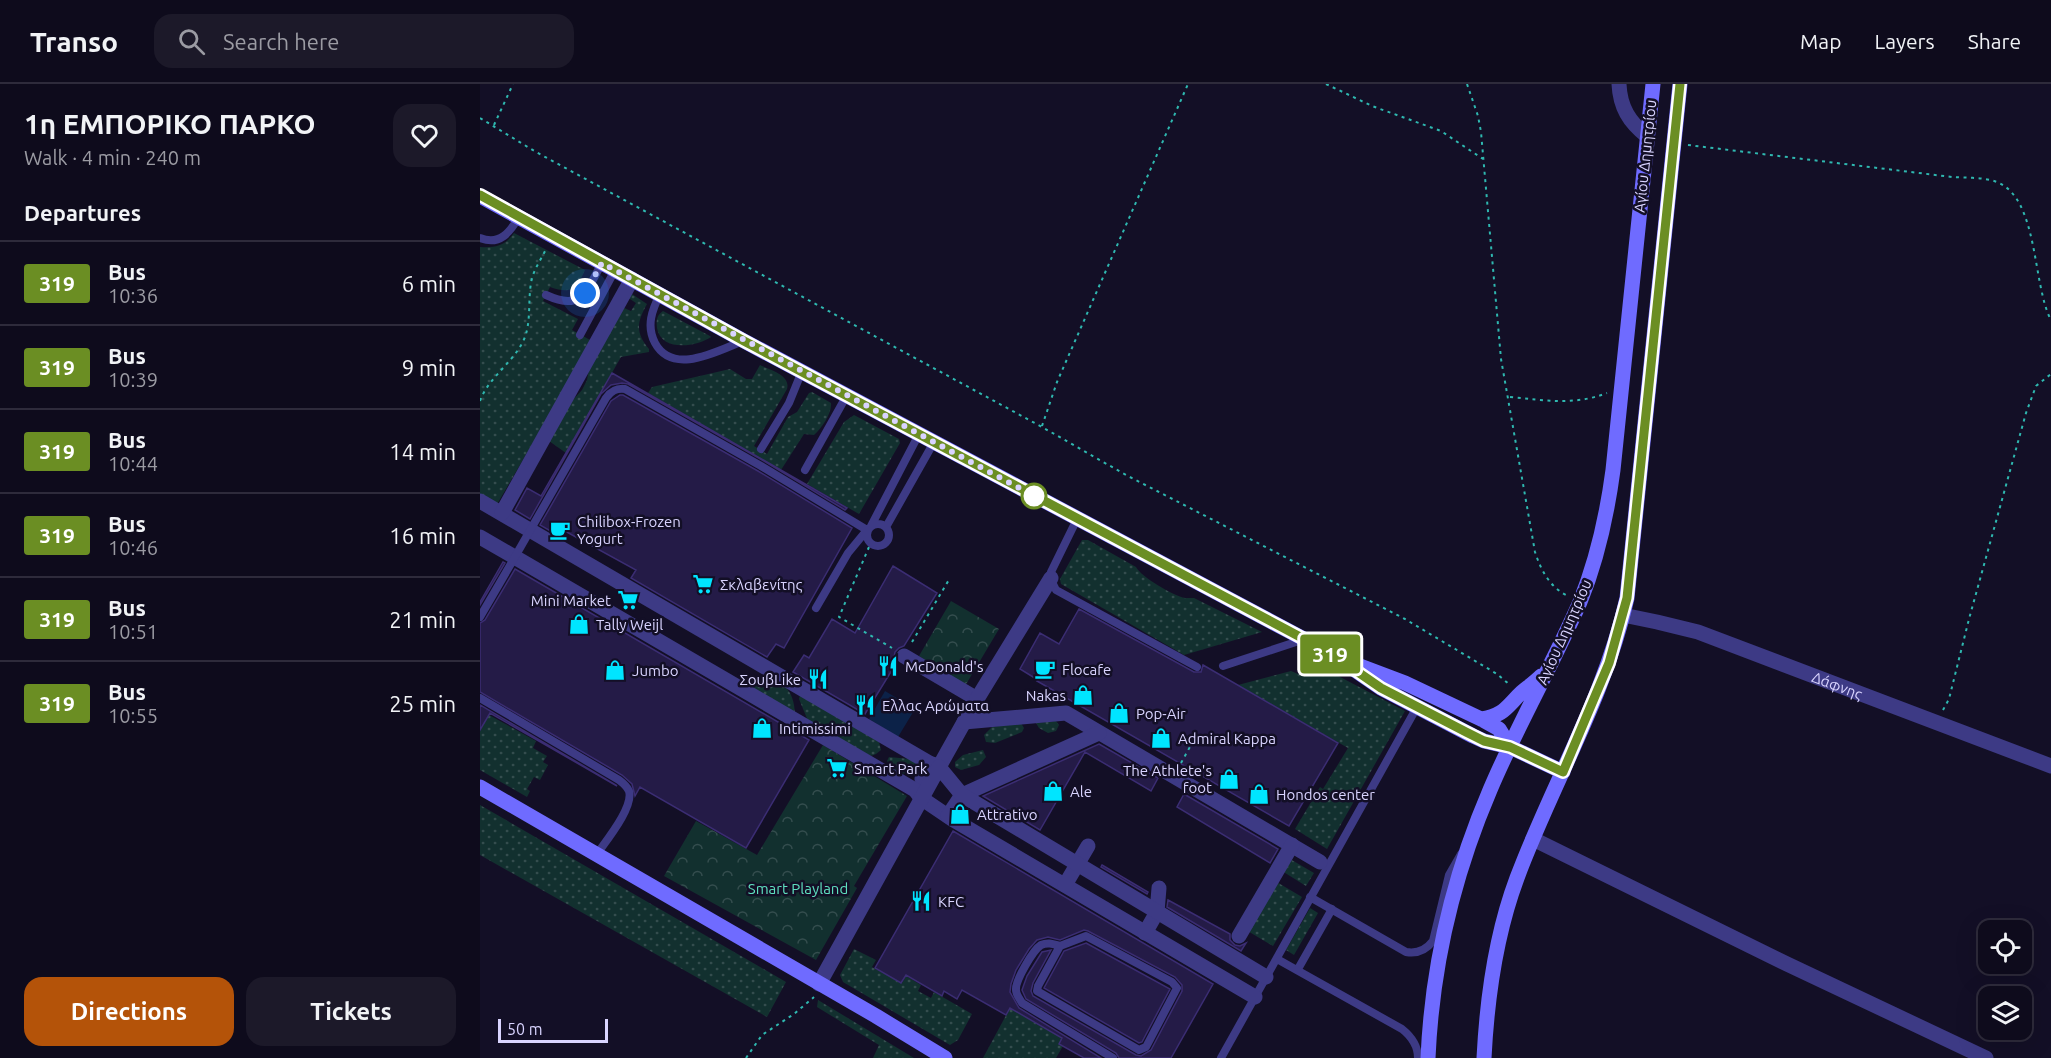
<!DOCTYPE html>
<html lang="en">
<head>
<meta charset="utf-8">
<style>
	:root { --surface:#0e0b1c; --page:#1c1929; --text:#f1f3f6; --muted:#9b9ba3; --line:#2e2b3b; --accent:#b45309 }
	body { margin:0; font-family:Ubuntu,sans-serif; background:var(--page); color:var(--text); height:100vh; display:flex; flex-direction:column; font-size:22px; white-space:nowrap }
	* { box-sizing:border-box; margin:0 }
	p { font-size:20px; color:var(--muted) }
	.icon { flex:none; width:33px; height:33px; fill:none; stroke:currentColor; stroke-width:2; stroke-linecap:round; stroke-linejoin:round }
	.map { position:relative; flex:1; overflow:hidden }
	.side { display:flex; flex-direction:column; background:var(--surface); width:480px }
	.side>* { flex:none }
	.badge { padding:0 12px; border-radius:4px; font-size:21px; line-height:39px }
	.controls { position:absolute; left:1498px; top:836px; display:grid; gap:12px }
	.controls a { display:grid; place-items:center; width:54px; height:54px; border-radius:12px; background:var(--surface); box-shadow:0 6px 24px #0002,0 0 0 2px var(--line); font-size:30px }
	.scale { position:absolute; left:18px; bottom:15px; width:110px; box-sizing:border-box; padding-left:6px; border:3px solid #d9d4ff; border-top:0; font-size:16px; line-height:21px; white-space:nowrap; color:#d9d4ff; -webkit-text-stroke:4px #130f26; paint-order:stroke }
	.you { position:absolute; width:30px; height:30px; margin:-15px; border:4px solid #fff; border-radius:50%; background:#1a73e8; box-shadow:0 0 0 9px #1a73e833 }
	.map>.badge { position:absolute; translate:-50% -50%; box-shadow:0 0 0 3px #fff }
	h2 { padding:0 24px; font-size:22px; line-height:54px }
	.round { display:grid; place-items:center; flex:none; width:63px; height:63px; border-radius:18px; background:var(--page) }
	.head { display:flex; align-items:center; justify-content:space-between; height:102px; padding:0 24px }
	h1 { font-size:28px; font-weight:700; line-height:45px }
	.action { display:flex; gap:12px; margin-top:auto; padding:12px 24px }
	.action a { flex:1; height:69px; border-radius:18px; background:var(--accent); color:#fff; font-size:24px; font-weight:700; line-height:69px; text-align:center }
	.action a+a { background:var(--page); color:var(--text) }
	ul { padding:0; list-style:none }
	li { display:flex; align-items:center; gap:18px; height:84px; padding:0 24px; border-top:2px solid var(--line) }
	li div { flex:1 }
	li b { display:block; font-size:22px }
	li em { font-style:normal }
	li .badge { min-width:66px; font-weight:700; text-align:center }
	header { display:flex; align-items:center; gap:36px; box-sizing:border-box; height:84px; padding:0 30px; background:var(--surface); border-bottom:2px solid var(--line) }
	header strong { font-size:28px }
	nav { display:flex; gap:33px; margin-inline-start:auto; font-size:21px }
	.search { width:420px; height:54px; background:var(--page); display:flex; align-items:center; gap:15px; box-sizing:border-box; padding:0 21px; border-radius:18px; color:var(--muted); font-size:22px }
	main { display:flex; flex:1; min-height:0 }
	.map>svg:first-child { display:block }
</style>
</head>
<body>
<header>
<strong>Transo</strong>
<div class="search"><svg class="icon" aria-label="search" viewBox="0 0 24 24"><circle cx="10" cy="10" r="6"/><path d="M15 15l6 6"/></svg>Search here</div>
<nav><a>Map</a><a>Layers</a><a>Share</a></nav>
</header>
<main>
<section class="side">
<div class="head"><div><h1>1η ΕΜΠΟΡΙΚΟ ΠΑΡΚΟ</h1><p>Walk · 4 min · 240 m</p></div><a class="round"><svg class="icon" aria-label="heart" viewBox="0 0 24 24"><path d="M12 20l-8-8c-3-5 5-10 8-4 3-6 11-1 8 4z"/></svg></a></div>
<h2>Departures</h2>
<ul>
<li><span class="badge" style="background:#6b8e23;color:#fff">319</span><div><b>Bus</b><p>10:36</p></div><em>6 min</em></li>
<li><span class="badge" style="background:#6b8e23;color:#fff">319</span><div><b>Bus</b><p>10:39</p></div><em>9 min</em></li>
<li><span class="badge" style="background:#6b8e23;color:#fff">319</span><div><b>Bus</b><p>10:44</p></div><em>14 min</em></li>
<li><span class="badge" style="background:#6b8e23;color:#fff">319</span><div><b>Bus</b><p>10:46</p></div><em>16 min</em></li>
<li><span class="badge" style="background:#6b8e23;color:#fff">319</span><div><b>Bus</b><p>10:51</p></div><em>21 min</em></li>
<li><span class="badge" style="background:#6b8e23;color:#fff">319</span><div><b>Bus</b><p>10:55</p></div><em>25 min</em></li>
</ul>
<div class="action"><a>Directions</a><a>Tickets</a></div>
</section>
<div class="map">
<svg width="1571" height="974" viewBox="0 0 1571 974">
	<defs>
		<pattern id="grass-dots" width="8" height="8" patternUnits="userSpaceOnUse" patternTransform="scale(1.5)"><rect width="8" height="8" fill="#12302f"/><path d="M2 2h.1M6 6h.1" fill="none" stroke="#344d4e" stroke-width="1.8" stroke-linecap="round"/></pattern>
		<pattern id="park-crowns" width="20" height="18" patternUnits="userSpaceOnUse" patternTransform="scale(1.5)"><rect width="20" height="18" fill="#12302f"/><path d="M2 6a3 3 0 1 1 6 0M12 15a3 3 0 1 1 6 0" fill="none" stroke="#344d4e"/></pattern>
	</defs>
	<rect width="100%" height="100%" fill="#130f26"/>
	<path fill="url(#grass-dots)" d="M34,149L105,186C96,206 91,210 70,203L63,217L98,235L92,246L112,257L16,422L0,413V163C15,164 25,162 34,149Z
		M152,210L167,220C157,238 155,248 169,265V268L141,273L86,369L69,357L91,318L102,306L107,296L110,279L142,223L151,227L156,219L147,213Z
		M183,227L230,252L231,253C216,263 181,268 177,244C176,236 177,231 183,227Z
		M280,281C290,286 311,291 307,305L274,362L287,370L308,333L317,328L329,309L332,308L351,319C352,329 342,344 334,351L324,350L301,386L168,309L172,303L250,285L266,295H272Z
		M374,331L419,355L420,359L379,430L327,400L364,338Z
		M602,456H608L656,483C661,493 694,512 705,514C708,514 711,514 714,514L782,548L704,571L581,500L580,495Z
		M843,584L925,627L847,765L815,745L840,703L843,705L868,664L758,601L811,587L823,592L829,585Z
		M273,593C299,593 314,602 315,630L261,596Z
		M320,611L399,658L401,666L396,670L391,672L328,637L319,615Z
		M9,631L56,657L53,664L67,672L63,678L68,681L60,696L54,693L47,705L50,707L47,713L0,686V647Z
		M576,637L579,641L576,647L568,649L559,644L556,639Z
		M541,639L544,644L542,648L515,659L506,658L504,651L512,643Z
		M503,666L506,673L499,681L481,686L475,683V678L483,671Z
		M409,673L430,675L437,680L438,684L433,688L420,690L411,685L407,677Z
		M0,721L306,898L287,933L0,771Z
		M810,775L834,789L826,802L802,787Z
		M795,797L822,813L793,862L766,846Z
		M830,824L838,829L814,871L806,866Z
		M374,865L396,876L392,883L422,899L426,892L441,901L438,907L451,914L454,908L492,930L478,956L470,961L363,898L360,891Z
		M338,916L434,974H393L399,961L337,923Z
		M530,924L582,954L579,960L583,962L576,974H503Z"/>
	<path fill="url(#park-crowns)" d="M471,517L519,545L485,602L439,572Z
		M343,661L427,712L374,802L377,804L336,876L184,792L216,737L277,771Z"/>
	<path fill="#0c2248" d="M405,607L435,625L418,653L389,635Z"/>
	<path fill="#241b47" stroke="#3b2d73" stroke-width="1.5" d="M132,289L367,424L365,426L284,377L148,300L142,299L131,301L121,310L50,435L35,426L47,404L61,412Z
		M140,311H143L278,387L372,444L304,564L296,560L287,573L151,494L156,486L85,447L81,453L60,441L131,317Z
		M23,478L25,479L0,521V518Z
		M413,482L457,509L424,562L419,564L415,568L414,573L417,578L385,630L313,588L324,571L329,574L352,535L375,549Z
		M35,485L329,656L266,764L160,703L155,712L152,700L142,691L0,608V539L5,536Z
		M599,525L714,588H721L723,581L858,659L809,742L557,597L558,596L540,585L560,549L579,560Z
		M0,621L136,701L137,702L10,629L0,646Z
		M619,660L678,694L671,707L605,668L560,746L503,712Z
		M704,710L798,765L790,779L697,723Z
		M473,747L733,900L691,974H639L636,969L546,915L542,906L547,892L562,868L571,866L553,899L551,907L553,912L656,971L661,972L671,966L702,907V901L695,893L608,847L604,846L580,856L568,853L557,856L549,865L536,886L531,900L530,908L539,924L621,974H604L579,960L582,954L530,924L526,931L482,906L477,915L464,907L462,912L426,891L421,899L395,884Z
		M622,781L668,808L667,810L621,783Z
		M688,816L750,850V856L755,861L760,862L766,859L761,867L687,823Z
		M606,859L690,905L662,958L659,959L564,904L584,867Z"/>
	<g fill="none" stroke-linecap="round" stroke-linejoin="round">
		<path stroke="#2fb8b0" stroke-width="2" stroke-dasharray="3 4.5" stroke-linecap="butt" d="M846,0L892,22L961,47L1003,75
			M987,0L998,32L1001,48L1021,275L1055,468C1061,486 1069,502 1086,511
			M0,34L56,68L562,343L646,391L925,535L1017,590L1030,601
			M14,41L33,0
			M1208,61L1472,93C1486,94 1504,93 1517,98C1559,115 1552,200 1571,236
			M1030,313C1065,316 1093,322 1127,309
			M0,317C9,292 35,278 45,253C51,236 48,217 51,199C53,186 61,176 66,165
			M562,342L577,298L708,0
			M389,463L359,533L412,564
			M432,558L470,494
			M1463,626L1469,615L1489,535L1546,329L1556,302L1571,290
			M701,679L711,661
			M266,974L282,951L314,930L334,913"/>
		<path stroke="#3d3a85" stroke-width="8" d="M0,154C20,162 30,148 39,133
			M180,210C172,226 166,242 175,259C193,292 237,267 263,257
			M66,211C103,228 106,207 122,179
			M100,251L135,186
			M281,365L309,319L322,287
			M325,386L367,311
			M597,435L571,488V496L576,506L717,583
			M387 451a11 11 0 1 1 22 0a11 11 0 1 1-22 0Z
			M391,442L439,350
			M52,443L126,314C131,307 136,304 145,305L281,382L387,446L368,469L336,524
			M406,443L454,358
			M0,533L32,478
			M743,582L822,556
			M0,614L139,696C143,699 147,702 149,707C154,723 126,757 117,770
			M830,813L926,868C937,870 946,866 953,857L969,791L981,770
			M580,862L558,902L557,907L659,966L666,963L697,904L692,898L606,852L580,862C573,860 568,858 561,861C553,866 535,897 536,906C536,911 540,915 542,919L633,974
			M797,875L922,945C932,953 938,962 938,974
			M818,885L852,825
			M741,974L937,623"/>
		<g stroke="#3d3a85" stroke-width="15">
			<path d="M1139,0C1140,23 1149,38 1167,52"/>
			<path d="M0,417L451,680L442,695"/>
			<path d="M22,429L152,195"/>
			<path d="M0,453L435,706L441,714L472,735L775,913"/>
			<path id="s1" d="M1143,531L1177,538L1218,548L1571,682"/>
			<path d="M424,572L497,615L459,683L452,680"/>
			<path d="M497,615L571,494"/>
			<path d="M484,638L586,629L840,778"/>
			<path d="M468,732L482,711L619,649"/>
			<path d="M1053,755L1307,880L1506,974"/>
			<path d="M585,801L608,762"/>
			<path d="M665,849L677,828L679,804"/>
			<path d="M759,852L812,761"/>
			<path d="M339,900L459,683L482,711L786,893"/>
		</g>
		<path stroke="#6f6bff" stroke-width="15" d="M0,112L264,257L824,555L859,575L901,604L993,652L1004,657L1030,663L1083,688
			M880,582L925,599L1001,635L1019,645L1030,663
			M1001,635C1024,632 1027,622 1042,608C1048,603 1055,598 1061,592
			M0,703L396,932L465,974
			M948,974C952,882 974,790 1010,706C1037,642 1072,582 1100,518C1117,476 1127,431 1133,386L1173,0
			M1004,974C1007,915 1016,850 1037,794C1072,700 1125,613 1147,514L1200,0"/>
		<path stroke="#3d3a85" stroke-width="8" d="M32,478L52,443"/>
	</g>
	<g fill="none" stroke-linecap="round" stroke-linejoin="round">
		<g stroke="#fff" stroke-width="14">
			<path id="line" d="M0,111L264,257L824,555L859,575L901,604L986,648L1004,657L1030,663L1083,688L1129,579L1147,514L1200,0"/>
		</g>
		<use href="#line" stroke="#6b8e23" stroke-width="9"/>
		<path stroke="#d9d4ff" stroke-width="6" stroke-dasharray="0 10.8" d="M105,209L122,179L556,413L554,412"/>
	</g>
	<defs>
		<g id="cafe-bare" transform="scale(1.62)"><path d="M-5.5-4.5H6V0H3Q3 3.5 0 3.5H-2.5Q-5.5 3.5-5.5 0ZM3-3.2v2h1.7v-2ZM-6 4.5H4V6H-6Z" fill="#00e5ff" stroke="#130f26" stroke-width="2.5" paint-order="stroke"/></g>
		<g id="supermarket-bare" transform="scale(1.62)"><path d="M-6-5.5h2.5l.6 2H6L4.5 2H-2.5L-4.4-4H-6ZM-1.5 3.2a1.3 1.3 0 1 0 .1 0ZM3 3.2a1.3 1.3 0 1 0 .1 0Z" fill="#00e5ff" stroke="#130f26" stroke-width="2.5" paint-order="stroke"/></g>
		<g id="shop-bare" transform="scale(1.62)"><path d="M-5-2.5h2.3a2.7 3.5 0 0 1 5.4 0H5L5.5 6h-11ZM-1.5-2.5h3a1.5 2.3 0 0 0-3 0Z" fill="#00e5ff" stroke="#130f26" stroke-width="2.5" paint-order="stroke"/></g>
		<g id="restaurant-bare" transform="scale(1.62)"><path d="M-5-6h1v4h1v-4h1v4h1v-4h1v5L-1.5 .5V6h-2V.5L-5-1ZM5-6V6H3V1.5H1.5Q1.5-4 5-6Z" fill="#00e5ff" stroke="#130f26" stroke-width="2.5" paint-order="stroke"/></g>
	</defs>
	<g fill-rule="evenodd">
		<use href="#cafe-bare" x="80" y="446"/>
		<use href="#supermarket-bare" x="223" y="500"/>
		<use href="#supermarket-bare" x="148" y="516"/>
		<use href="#shop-bare" x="99" y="540"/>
		<use href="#restaurant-bare" x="408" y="582"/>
		<use href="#cafe-bare" x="565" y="585"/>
		<use href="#shop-bare" x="135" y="586"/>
		<use href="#restaurant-bare" x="338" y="595"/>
		<use href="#shop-bare" x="603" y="611"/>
		<use href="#restaurant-bare" x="385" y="621"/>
		<use href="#shop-bare" x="639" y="629"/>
		<use href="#shop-bare" x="282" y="644"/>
		<use href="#shop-bare" x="681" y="654"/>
		<use href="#supermarket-bare" x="357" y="684"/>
		<use href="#shop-bare" x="749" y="695"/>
		<use href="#shop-bare" x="573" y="707"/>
		<use href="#shop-bare" x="779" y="710"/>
		<use href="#shop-bare" x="480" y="730"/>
		<use href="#restaurant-bare" x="441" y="817"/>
	</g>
	<circle fill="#fff" stroke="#6b8e23" stroke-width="3" cx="554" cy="412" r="12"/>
	<g text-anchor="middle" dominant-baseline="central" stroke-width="5" stroke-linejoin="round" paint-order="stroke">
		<g font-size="15" fill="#d9d4ff" stroke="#130f26">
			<text transform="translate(1165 72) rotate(-84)">Αγίου Δημητρίου</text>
			<text transform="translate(1084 548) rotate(-66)">Αγίου Δημητρίου</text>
			<text stroke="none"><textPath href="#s1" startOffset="226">Δάφνης</textPath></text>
		</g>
		<g font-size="15" fill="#d9d4ff" stroke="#130f26" text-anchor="start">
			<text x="97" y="437">Chilibox-Frozen<tspan x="97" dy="17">Yogurt</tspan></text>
			<text x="240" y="500">Σκλαβενίτης</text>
			<text x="131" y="516" text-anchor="end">Mini Market</text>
			<text x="116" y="540">Tally Weijl</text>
			<text x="425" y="582">McDonald's</text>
			<text x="582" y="585">Flocafe</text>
			<text x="152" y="586">Jumbo</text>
			<text x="321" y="595" text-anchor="end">ΣουβLike</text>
			<text x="586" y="611" text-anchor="end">Nakas</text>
			<text x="402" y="621">Ελλας Αρώματα</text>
			<text x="656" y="629">Pop-Air</text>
			<text x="299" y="644">Intimissimi</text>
			<text x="698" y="654">Admiral Kappa</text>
			<text x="374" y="684">Smart Park</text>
			<text x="732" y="686" text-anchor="end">The Athlete's<tspan x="732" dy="17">foot</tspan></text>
			<text x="590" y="707">Ale</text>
			<text x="796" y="710">Hondos center</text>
			<text x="497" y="730">Attrativo</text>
			<text x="458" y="817">KFC</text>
		</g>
		<g font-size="15" fill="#5fe0c0" stroke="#130f26">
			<text x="318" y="804">Smart Playland</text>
		</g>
	</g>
</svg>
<div class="controls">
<a><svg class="icon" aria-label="locate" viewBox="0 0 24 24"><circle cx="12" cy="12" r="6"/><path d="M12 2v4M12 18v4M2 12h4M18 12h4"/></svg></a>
<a><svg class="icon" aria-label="layers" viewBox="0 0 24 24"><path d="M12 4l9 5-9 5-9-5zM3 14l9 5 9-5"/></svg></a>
</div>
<div class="scale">50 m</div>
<div class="you" style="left:105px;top:209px"></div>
<b class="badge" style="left:850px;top:570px;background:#6b8e23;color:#fff">319</b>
</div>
</main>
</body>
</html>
